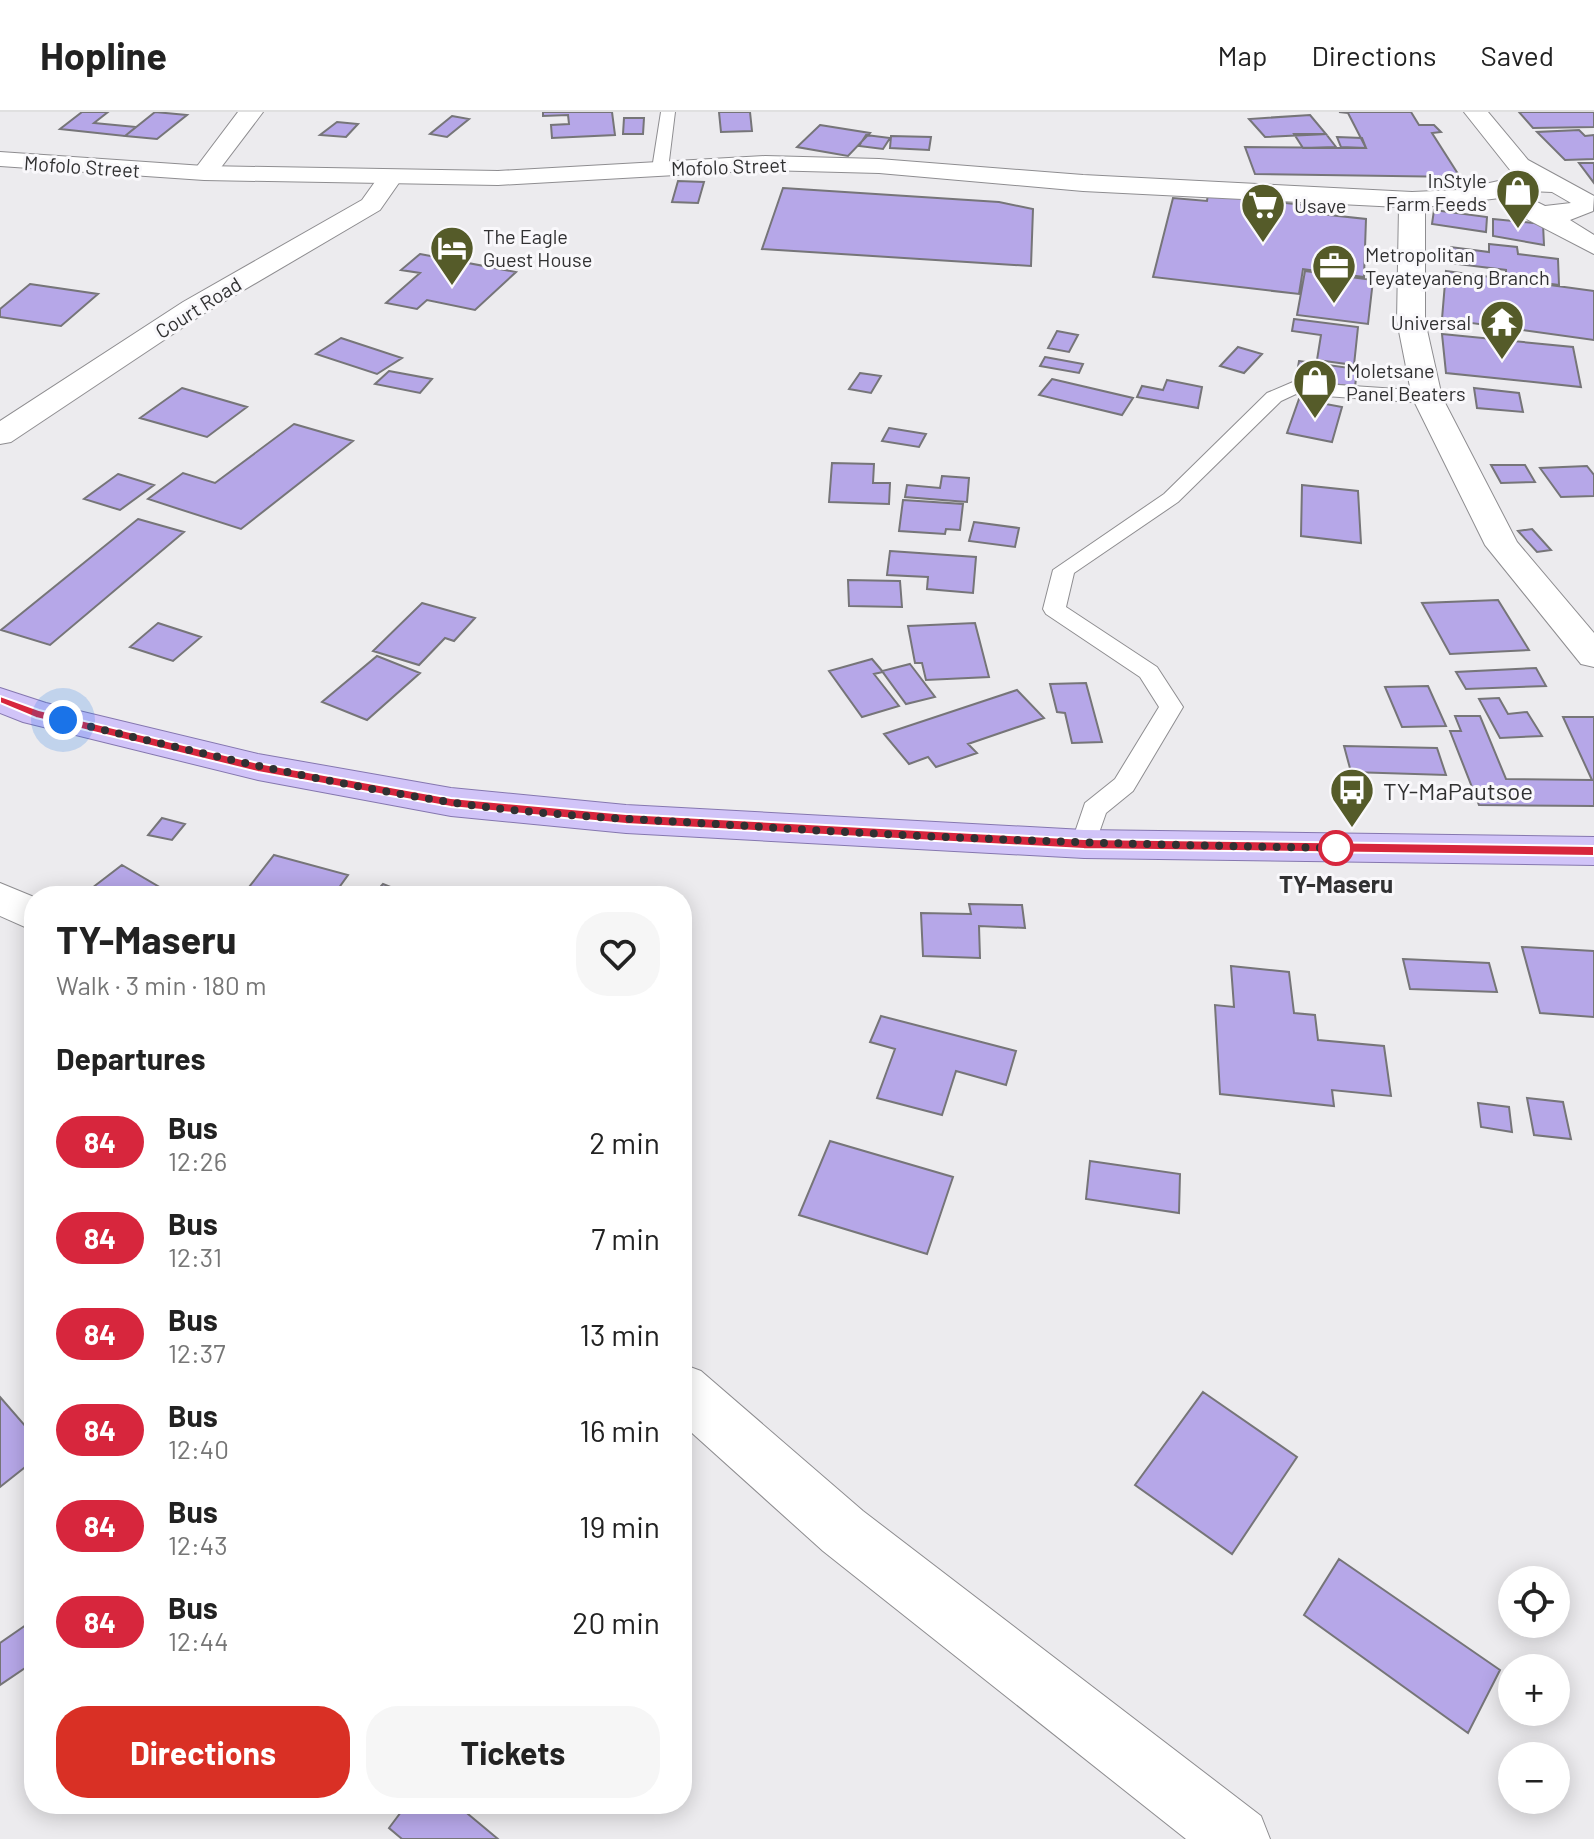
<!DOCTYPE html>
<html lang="en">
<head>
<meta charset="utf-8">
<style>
	:root { --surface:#fff; --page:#f6f6f6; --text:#222; --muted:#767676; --line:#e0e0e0; --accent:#d93025 }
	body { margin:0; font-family:Barlow,sans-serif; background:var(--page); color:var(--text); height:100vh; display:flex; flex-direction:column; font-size:30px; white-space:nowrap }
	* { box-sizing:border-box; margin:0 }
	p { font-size:26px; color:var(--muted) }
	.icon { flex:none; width:44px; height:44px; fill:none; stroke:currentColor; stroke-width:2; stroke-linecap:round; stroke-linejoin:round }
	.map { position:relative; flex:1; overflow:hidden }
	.panel { position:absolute; left:24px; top:774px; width:668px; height:928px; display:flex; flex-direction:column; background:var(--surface); border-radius:32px; box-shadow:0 4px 20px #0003 }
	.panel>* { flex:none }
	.badge { padding:0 16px; border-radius:26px; font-size:28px; line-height:52px }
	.tools { position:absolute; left:1498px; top:1454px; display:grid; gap:16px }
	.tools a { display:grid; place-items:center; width:72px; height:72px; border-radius:50%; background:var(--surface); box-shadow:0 4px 20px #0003; font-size:40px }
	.you { position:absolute; width:40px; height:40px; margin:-20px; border:6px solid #fff; border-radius:50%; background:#1a73e8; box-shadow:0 0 0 12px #1a73e833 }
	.map>.badge { position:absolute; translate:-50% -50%; box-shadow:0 0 0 4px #fff }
	h2 { padding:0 32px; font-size:30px; line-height:72px }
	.round { display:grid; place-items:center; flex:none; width:84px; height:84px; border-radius:32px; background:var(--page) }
	.summary { display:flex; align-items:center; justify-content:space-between; height:136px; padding:0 32px }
	h1 { font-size:38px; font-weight:700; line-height:60px }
	.button { display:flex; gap:16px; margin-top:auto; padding:16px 32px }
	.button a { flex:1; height:92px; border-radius:32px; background:var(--accent); color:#fff; font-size:32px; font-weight:700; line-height:92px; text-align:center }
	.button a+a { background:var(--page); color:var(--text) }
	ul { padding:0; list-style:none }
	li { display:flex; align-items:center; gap:24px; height:96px; padding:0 32px }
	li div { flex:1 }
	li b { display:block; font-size:30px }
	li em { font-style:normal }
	li .badge { min-width:88px; font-weight:700; text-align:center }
	header { display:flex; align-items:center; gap:48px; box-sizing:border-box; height:112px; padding:0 40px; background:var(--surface); border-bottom:2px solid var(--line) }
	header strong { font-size:38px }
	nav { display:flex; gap:44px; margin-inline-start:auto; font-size:28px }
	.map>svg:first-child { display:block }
</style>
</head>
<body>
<header>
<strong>Hopline</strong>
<nav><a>Map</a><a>Directions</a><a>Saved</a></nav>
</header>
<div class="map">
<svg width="1594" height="1727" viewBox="0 0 1594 1727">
	<rect width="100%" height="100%" fill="#ecebee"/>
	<path fill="#b6a7e8" stroke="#767578" stroke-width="2" d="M82,0H108L94,11L136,15L125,24L60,17Z
		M155,0L187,3L157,27L125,24Z
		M543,0H612L615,23L552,26L551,13L569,12L568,3L543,4Z
		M719,0H750L752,19L721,20Z
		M1339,0H1411L1419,13H1434L1441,20L1432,21L1460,65L1255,62L1245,35L1366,36L1348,1Z
		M1519,0H1594V15L1533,16Z
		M1310,3L1326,22L1265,25L1249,7Z
		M452,4L469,7L447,25L430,22Z
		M624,6H644L643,22H623Z
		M337,10L358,12L346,25L320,23Z
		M820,13L870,21L848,44L797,35Z
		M1579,18L1585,24L1594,23V47L1565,48L1537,20Z
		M1294,22H1326L1336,35L1303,36Z
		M866,23L890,26L883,37L859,34Z
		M891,24L931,25L929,38L890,36Z
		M1337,25L1362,26L1366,36L1341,35Z
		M1579,51H1594V71Z
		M678,69L704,70L698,91L672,90Z
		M783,76L999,90L1033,97L1031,154L762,137Z
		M1208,82L1312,94L1311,101L1366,107L1364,165L1303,157L1299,182L1153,165L1173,86L1207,89Z
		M1434,98L1487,105L1486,120L1432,112Z
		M1493,107L1543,112L1544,133L1493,124Z
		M1489,132L1517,135L1518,142L1558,147L1559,173L1506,166V158L1449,151L1451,135L1489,140Z
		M420,142L516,160L475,198L427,188L417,197L386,191L420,161L401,158Z
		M1305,159L1373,168L1368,212L1297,203Z
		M1446,159L1594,179V228L1442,207Z
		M30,172L98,182L61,214L0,205V197Z
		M1294,207L1358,215L1354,253L1317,248L1321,223L1292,219Z
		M1057,219L1078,223L1069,240L1048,236Z
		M1442,222L1573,235L1581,275L1446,261Z
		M341,226L402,246L377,262L316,242Z
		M1238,235L1262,242L1244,261L1220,254Z
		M1045,245L1083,252L1079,261L1040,254Z
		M1299,249L1357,257L1355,275L1296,267Z
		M389,259L432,267L420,281L375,272Z
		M860,261L881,264L871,281L849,277Z
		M1052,267L1133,286L1122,303L1039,283Z
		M1167,268L1202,275L1198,296L1137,285L1142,274L1163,278Z
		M182,276L247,295L207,325L140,306Z
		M1474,276L1519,281L1523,300L1477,296Z
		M1299,287L1342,295L1332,330L1287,321Z
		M294,312L353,329L241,417L148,387L183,361L215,371Z
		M889,316L926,322L919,335L882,329Z
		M832,351L874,352L873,371H890L889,392L829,390Z
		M1491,353H1525L1535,370L1501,371Z
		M1587,354L1594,363V384L1561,385L1540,356Z
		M118,362L154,373L120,398L84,387Z
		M942,364L969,366L967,390L905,385L907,373L940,376Z
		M1302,373L1358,379L1361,431L1301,424Z
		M903,388L963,392L960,418L946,417L945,422L899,419Z
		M138,407L184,420L50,533L1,518Z
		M974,410L1019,416L1015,435L969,429Z
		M1532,417L1551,438L1537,440L1518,419Z
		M890,439L976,445L973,481L927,477L928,465L887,463Z
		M848,468L900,469L902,495L849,494Z
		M1498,488L1529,538L1450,542L1422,491Z
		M422,491L475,506L454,529L445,526L419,553L373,539Z
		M158,511L201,525L173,549L130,535Z
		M975,511L989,565L926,568L922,551H915L908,514Z
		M377,544L420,561L367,608L322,590Z
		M872,547L883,560L874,562L899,594L862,605L829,559Z
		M910,552L935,585L906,592L882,559Z
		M1536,556L1546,574L1466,577L1456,560Z
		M1086,571L1102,630L1072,631L1065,601L1057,600L1050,572Z
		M1428,574L1446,614L1402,615L1385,575Z
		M1017,578L1044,606L968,632L977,641L936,655L928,645L909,652L884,622Z
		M1499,586L1508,602L1527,600L1542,624L1500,626L1479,587Z
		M1455,604H1480L1506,667L1592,668L1563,605H1594V694L1479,693L1450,619H1461Z
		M1344,634L1437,636L1446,663L1351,660Z
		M162,706L185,712L172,728L148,723Z
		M274,743L348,763L333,784H242Z
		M122,753L161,776L152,784H97L88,779Z
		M383,772L413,784H372Z
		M969,792L1022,793L1025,816L979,814L980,846L923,844L921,801L971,802Z
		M1522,835L1594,839V905L1540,901Z
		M1403,847L1489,851L1497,880L1410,877Z
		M1231,854L1289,860L1294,901L1315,903L1318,928L1384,934L1391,984L1332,978L1334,994L1220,982L1215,893L1234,895Z
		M881,904L1016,939L1006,973L956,959L942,1003L877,986L895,937L870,930Z
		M1527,986L1563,990L1571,1027L1534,1023Z
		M1478,991L1509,995L1512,1020L1481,1015Z
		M830,1029L953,1065L927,1142L799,1103Z
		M1090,1049L1180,1062L1179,1101L1086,1087Z
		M1203,1280L1297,1345L1232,1442L1135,1373Z
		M0,1285L34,1324V1348L0,1375Z
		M1339,1447L1500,1558L1468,1621L1304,1503Z
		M26,1513L34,1531V1550L0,1573V1531Z
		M407,1692H456L498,1727H402L389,1716Z"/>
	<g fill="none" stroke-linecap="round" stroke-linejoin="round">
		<g stroke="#8e8d90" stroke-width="2">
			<path id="lane" d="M661,0H675L668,57L660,62L652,57Z
				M1293,270L1427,279L1437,285L1427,291L1296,282L1281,289L1178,390L1074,461L1066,495L1157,555L1183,595L1133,679L1106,701L1093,738H1075L1071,732L1085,691L1115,667L1159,595L1140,565L1046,502L1043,497L1053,458L1164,382L1267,281Z"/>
		</g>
		<g stroke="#8e8d90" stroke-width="2">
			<path id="street" d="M238,0H263L213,66H195L192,61Z
				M391,58L403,65L380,98L203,202L11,330L0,332V309L183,190L362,88L382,60Z
				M0,771L34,785V819L0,804Z
				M682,1252L701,1259L863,1399L1261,1704L1270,1727H1186L823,1439L682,1312Z"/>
		</g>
		<g stroke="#8e8d90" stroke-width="2">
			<path id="secondary" d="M1464,0H1488L1528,48L1594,84L1593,99L1570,108L1594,123V142L1513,100L1500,86L1425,95V209L1442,285L1517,430L1594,521V555L1581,552L1485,433L1412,285L1397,209L1399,95L1083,79L879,61L765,58L498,73L204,68L0,54V40L204,54L498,59L765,44L879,47L1083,63L1412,80L1458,78L1521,64L1510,58ZM1529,79L1552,80L1571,91L1545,94L1523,83Z"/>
		</g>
		<g stroke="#8577af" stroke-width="2">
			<path id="primary" d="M0,576L46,591L258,642L451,676L626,693L1084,718L1594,725V753L1084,746L626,721L451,704L258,668L23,610L0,601Z"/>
		</g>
		<use href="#lane" fill="#fff" fill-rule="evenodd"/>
		<use href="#street" fill="#fff" fill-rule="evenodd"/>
		<use href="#secondary" fill="#fff" fill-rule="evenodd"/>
		<use href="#primary" fill="#d1c4f8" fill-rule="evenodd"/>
	</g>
	<path fill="#d7263d" stroke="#fff" stroke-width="2" d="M0,584L39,598L258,651L451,686L626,702L1084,727L1594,734V744L1084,737L626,712L451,695L258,660L36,606L0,591Z"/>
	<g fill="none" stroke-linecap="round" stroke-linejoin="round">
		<path stroke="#313132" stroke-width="8" stroke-dasharray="0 14.4" d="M63,608C191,639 319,670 449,690C542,704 638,707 732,713C934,727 1136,733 1339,736H1336"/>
	</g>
	<defs>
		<g id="shop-pin" transform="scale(2.3)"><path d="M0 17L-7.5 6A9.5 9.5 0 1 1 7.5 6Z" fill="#555b29" stroke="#f9f8fb"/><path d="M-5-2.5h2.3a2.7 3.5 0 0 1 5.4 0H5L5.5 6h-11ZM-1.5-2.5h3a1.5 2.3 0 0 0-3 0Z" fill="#fff"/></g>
		<g id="supermarket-pin" transform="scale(2.3)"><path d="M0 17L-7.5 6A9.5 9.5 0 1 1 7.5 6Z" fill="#555b29" stroke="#f9f8fb"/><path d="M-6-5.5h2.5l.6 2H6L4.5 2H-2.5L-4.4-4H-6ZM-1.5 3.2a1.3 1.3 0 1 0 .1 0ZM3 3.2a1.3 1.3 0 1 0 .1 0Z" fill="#fff"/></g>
		<g id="hotel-pin" transform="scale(2.3)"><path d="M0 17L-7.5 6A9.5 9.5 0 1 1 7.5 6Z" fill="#555b29" stroke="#f9f8fb"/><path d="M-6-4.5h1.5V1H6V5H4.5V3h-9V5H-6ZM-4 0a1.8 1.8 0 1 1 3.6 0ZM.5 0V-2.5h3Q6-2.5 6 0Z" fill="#fff"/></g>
		<g id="office-pin" transform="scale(2.3)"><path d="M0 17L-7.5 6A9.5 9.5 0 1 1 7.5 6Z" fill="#555b29" stroke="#f9f8fb"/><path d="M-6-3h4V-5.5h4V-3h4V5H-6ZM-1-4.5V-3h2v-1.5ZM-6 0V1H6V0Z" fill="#fff"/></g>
		<g id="temple-pin" transform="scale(2.3)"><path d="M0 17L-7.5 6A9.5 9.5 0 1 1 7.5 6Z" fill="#555b29" stroke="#f9f8fb"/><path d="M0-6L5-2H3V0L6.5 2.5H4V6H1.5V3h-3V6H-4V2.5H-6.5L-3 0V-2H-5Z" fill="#fff"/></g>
		<g id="bus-pin" transform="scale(2.3)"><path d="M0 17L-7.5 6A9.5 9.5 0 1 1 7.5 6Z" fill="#555b29" stroke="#f9f8fb"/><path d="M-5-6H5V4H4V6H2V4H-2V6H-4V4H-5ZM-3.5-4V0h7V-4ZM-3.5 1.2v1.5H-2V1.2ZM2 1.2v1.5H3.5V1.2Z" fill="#fff"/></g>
	</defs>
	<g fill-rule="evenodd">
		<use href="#shop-pin" x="1518" y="79"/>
		<use href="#supermarket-pin" x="1263" y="93"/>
		<use href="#hotel-pin" x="452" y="136"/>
		<use href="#office-pin" x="1334" y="154"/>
		<use href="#temple-pin" x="1502" y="210"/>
		<use href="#shop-pin" x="1315" y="269"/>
		<use href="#bus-pin" x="1352" y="678"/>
	</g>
	<circle fill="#fff" stroke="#d7263d" stroke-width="4" cx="1336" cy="736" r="16"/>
	<g text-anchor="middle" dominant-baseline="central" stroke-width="6" stroke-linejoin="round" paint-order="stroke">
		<g font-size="20" fill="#313132" stroke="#f9f8fb">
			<text transform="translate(82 54) rotate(4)">Mofolo Street</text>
			<text transform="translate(729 54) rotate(-2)">Mofolo Street</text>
			<text transform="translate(198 195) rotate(-32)">Court Road</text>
		</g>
		<g font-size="20" fill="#313132" stroke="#f9f8fb" text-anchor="start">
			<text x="1487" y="68" text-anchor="end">InStyle<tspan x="1487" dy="23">Farm Feeds</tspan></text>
			<text x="1294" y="93">Usave</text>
			<text x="483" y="124">The Eagle<tspan x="483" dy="23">Guest House</tspan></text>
			<text x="1365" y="142">Metropolitan<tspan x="1365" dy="23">Teyateyaneng Branch</tspan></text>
			<text x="1471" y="210" text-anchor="end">Universal</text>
			<text x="1346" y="258">Moletsane<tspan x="1346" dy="23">Panel Beaters</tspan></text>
		</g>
		<g font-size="24" fill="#313132" stroke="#f9f8fb" text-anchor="start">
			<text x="1383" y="678">TY-MaPautsoe</text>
		</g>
		<g font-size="24" font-weight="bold" fill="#313132" stroke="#f9f8fb">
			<text x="1336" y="771">TY-Maseru</text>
		</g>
	</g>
</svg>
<div class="tools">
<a><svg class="icon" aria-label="locate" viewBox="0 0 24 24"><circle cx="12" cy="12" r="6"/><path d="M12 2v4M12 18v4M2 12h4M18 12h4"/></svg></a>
<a>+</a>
<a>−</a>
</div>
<div class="you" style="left:63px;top:608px"></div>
<section class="panel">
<div class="summary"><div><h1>TY-Maseru</h1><p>Walk · 3 min · 180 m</p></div><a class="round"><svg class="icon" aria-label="heart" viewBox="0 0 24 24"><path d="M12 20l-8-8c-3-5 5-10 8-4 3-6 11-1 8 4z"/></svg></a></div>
<h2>Departures</h2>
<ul>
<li><span class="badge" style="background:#d7263d;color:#fff">84</span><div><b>Bus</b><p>12:26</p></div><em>2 min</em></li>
<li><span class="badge" style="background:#d7263d;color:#fff">84</span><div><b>Bus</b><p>12:31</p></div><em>7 min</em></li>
<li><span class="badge" style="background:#d7263d;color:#fff">84</span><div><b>Bus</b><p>12:37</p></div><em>13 min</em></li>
<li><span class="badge" style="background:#d7263d;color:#fff">84</span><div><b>Bus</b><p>12:40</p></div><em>16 min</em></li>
<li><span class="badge" style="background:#d7263d;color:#fff">84</span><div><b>Bus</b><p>12:43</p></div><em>19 min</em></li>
<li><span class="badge" style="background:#d7263d;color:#fff">84</span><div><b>Bus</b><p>12:44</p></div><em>20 min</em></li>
</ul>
<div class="button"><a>Directions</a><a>Tickets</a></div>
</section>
</div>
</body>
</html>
